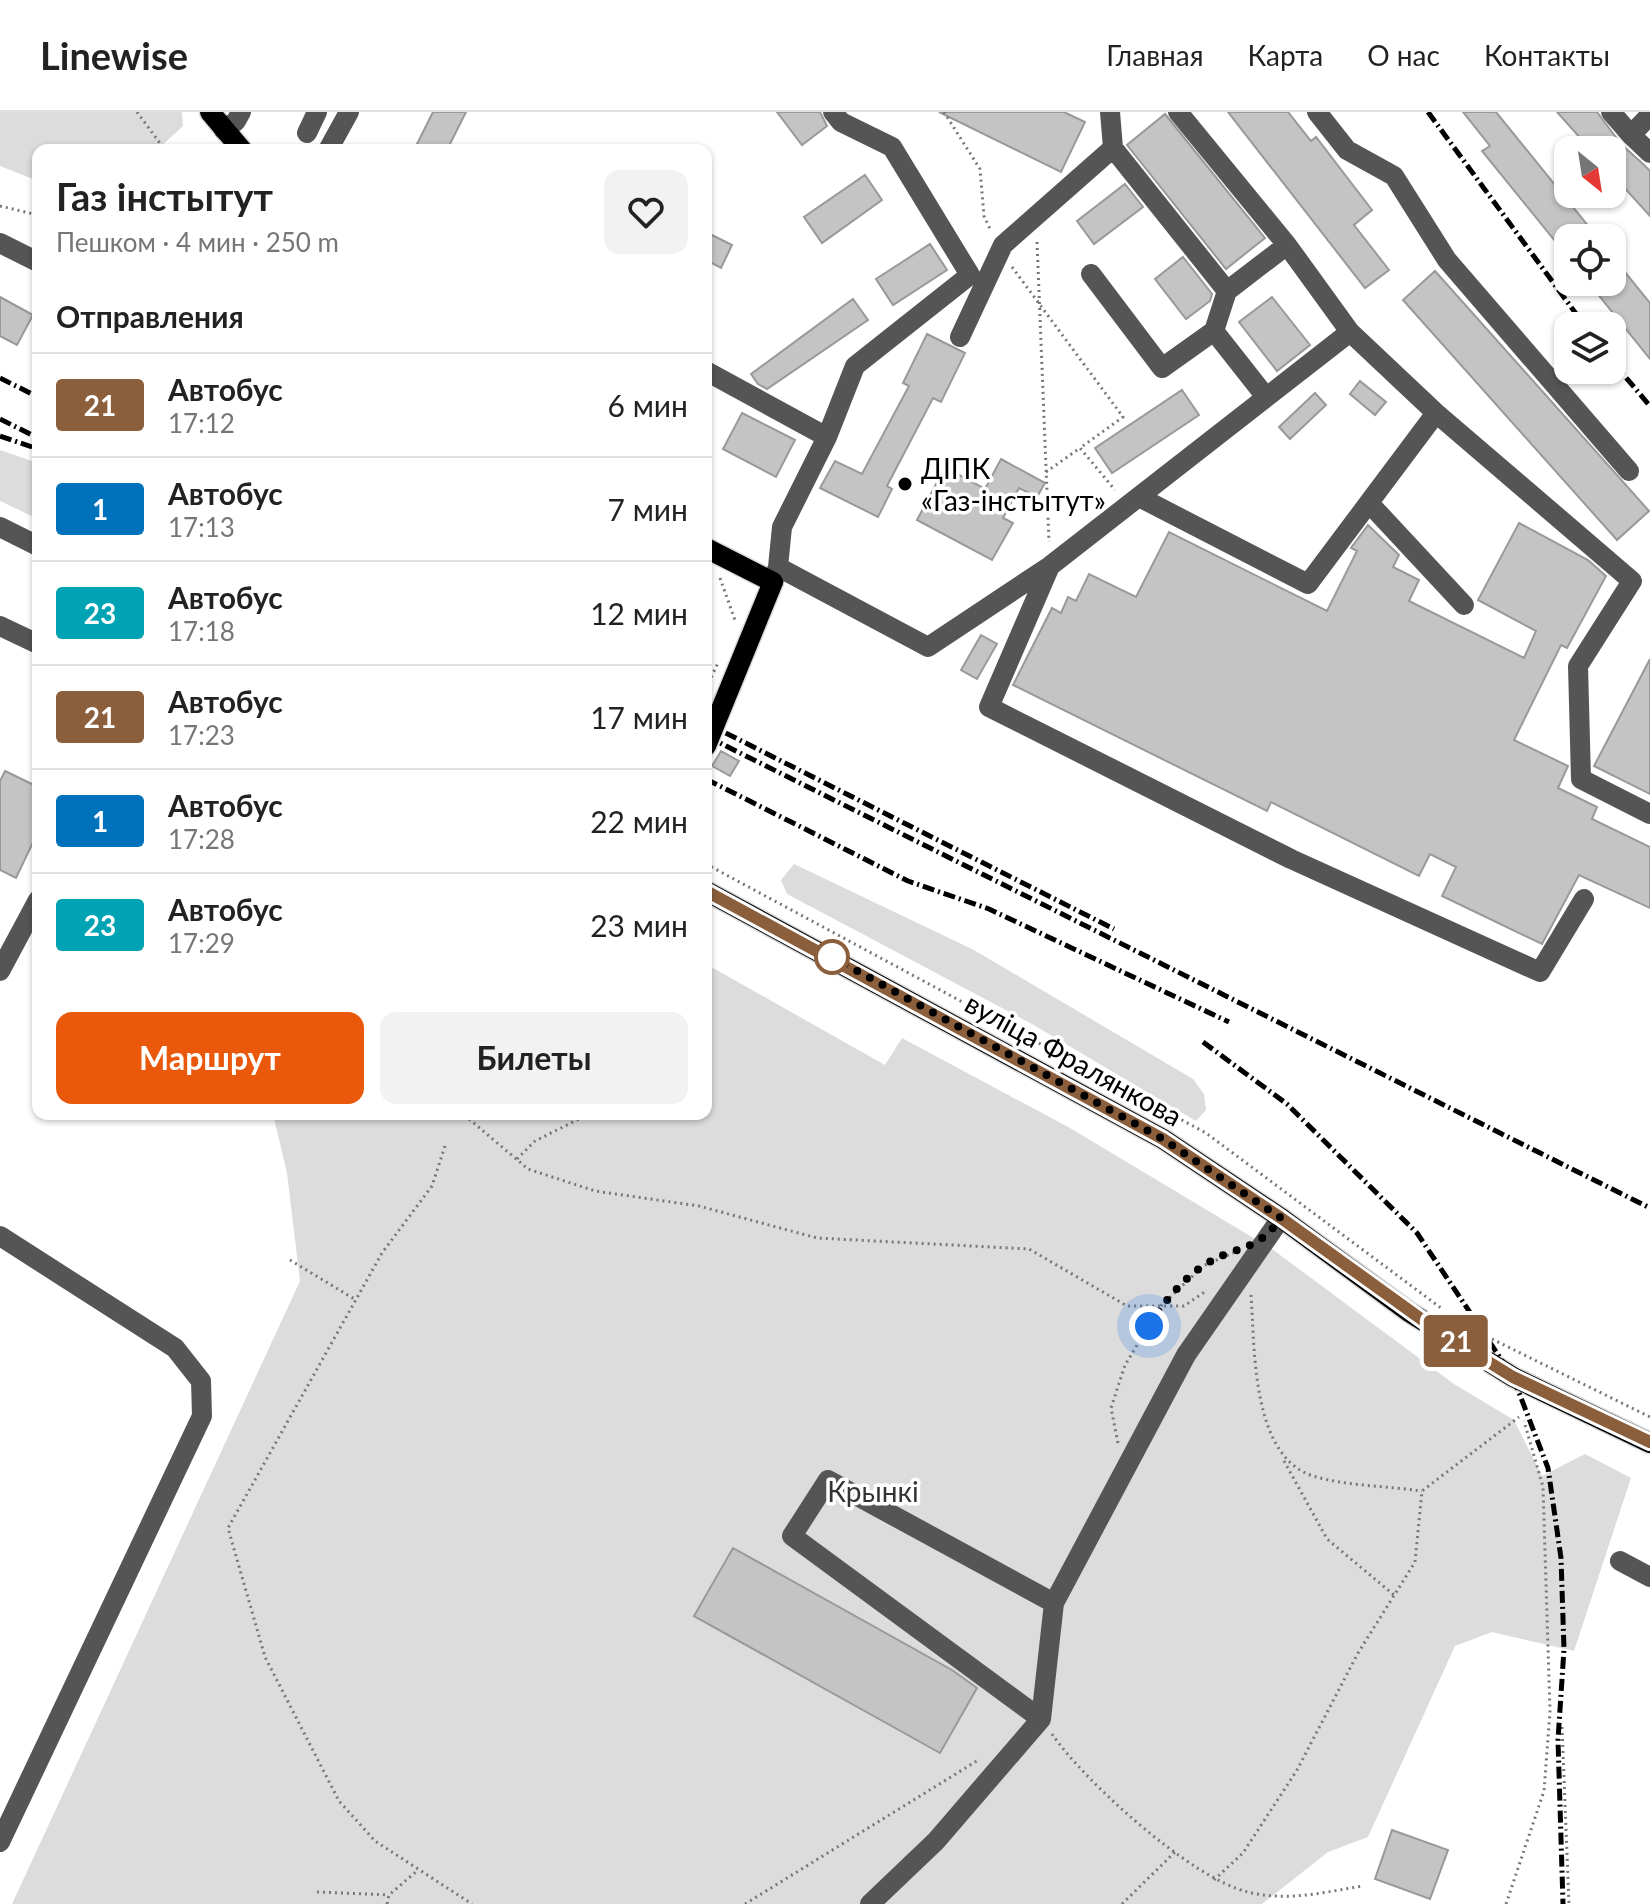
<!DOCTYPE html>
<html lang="ru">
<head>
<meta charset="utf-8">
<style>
	:root { --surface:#fff; --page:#f2f2f2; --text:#222; --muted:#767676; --line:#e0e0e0; --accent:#ea580c }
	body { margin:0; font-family:Lato,sans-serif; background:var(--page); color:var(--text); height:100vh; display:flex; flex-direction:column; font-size:30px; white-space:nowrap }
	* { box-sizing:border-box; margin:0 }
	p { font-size:26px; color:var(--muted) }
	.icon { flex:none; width:44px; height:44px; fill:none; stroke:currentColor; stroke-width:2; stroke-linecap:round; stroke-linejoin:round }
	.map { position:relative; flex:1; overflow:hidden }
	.drawer { position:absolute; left:32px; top:32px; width:680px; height:976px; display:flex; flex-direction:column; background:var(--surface); border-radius:16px; box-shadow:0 2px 6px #0004 }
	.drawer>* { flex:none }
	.badge { padding:0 16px; border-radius:6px; font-size:28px; line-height:52px }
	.needle { width:52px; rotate:150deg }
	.controls { position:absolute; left:1554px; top:24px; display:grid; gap:16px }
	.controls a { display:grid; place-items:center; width:72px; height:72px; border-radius:16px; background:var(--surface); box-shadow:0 2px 6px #0004; font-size:40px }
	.you { position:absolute; width:40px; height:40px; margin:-20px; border:6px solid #fff; border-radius:50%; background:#1a73e8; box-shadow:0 0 0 12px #1a73e833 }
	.map>.badge { position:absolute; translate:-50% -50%; box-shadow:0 0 0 4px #fff }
	h2 { padding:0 24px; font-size:30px; line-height:72px }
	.round { display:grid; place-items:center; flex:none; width:84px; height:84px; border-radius:16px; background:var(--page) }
	.overview { display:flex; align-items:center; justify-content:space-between; height:136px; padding:0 24px }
	h1 { font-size:38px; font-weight:700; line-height:60px }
	.action { display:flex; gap:16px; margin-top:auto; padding:16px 24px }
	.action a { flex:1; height:92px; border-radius:16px; background:var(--accent); color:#fff; font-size:32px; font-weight:700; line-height:92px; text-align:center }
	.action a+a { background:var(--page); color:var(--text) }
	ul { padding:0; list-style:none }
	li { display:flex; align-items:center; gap:24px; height:104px; padding:0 24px; border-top:2px solid var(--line) }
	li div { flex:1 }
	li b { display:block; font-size:30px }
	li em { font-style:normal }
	li .badge { min-width:88px; font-weight:700; text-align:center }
	header { display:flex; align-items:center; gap:48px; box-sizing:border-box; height:112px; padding:0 40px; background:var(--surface); border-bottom:2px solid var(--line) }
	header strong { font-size:38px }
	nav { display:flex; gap:44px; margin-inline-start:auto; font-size:28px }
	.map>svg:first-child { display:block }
</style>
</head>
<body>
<header>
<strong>Linewise</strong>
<nav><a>Главная</a><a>Карта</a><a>О нас</a><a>Контакты</a></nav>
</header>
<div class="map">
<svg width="1650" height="1792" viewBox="0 0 1650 1792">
	<rect width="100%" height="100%" fill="#fff"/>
	<path fill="#dcdcdc" d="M0,0H182L183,14L157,38H38V69L0,54Z
		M0,338L38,351V407L0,389Z
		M794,752L974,838L1193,967L1204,982L1206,998L1196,1009L1032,912L787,782L781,768Z
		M706,852L885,953L902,926L1070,1016L1272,1137L1454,1272L1514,1308L1542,1364L1585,1342L1631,1366L1574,1539L1492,1520L1455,1534L1368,1725L1328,1740L1262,1792H12L300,1169L287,1061L273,1002H706Z"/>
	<path fill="#c4c4c4" stroke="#999" stroke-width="2" d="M433,0H466L447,38H414Z
		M777,0H820L827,14L802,33Z
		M939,0H1064L1085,10L1061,60Z
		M1228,0H1288L1311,29L1316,25L1372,98L1354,113L1389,158L1365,176Z
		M1463,0H1496L1598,126H1568V145L1482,39L1490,34Z
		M1557,0H1597L1621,32L1643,52L1650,59V104L1612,62V38H1591Z
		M1165,2L1265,126L1226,157L1127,33Z
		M865,63L882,88L822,131L804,105Z
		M1125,72L1143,95L1094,132L1077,109Z
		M706,120L732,133L721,156L706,148Z
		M930,132L947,158L893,193L876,167Z
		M1612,144L1650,191V247L1588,170H1612Z
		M1183,145L1212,182L1210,189L1186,207L1155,167Z
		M1435,159L1649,399L1617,428L1403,188Z
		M0,185L33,203L17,233L0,224Z
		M1272,185L1310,233L1277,259L1239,210Z
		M853,187L868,208L767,277L758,272L751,262Z
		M927,222L965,241L941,290L933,286L887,374L892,377L878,405L820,376L835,349L862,362L909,274L903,271Z
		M1360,269L1386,290L1375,303L1350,282Z
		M1182,278L1199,303L1112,361L1095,336Z
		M1315,281L1326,293L1290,327L1279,315Z
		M742,301L795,328L776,365L723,337Z
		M1001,347L1045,371L1037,385L1019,376L1003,406L1013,411L992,448L917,408L945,355L985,377Z
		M1519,411L1588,448L1606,464L1567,536L1561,533L1514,628L1568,654L1558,676L1597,695L1592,707L1650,735V796L1579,763L1542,832L1442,784L1456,755L1430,742L1419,764L1271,690L1267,699L1013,573L1052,496L1061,501L1068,485L1076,489L1089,462L1136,485L1169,420L1327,499L1357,439L1351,436L1368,413L1399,443L1393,455L1419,468L1409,489L1524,546L1536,519L1478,488Z
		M981,523L997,532L977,567L961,558Z
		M1650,547V682L1594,654Z
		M721,639L739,649L730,664L712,654Z
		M5,659L38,675V720L16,766L0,758V669Z
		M733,1436L952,1558L977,1576L940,1641L694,1504Z
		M1392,1718L1448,1738L1430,1787L1375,1767Z"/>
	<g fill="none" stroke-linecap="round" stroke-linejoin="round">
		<g stroke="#dbdbdb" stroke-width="23">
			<path id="major" d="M210,0L242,38
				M706,436L773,470L706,634
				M706,779L1163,1027L1281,1106L1409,1200L1513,1265L1650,1331"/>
		</g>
		<path stroke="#777" stroke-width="3" stroke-dasharray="2 4" stroke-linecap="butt" d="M137,0L165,38
			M944,0L980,57L984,104L990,117
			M0,94L38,103
			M1037,130L1049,430
			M1012,155L1123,305L1080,336
			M1046,360L1080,336L1115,378
			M720,466L736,511
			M706,576L718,551
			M706,752L1206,1021L1441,1196
			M469,1007L528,1057L595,1079L699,1094L817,1126L1029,1137L1127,1194H1184L1206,1179
			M445,1034L432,1074L382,1141L228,1416L265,1545L339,1689L375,1729L472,1792
			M517,1047L535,1029L589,1002
			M290,1148L356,1188
			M1251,1183C1255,1236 1251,1344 1313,1364C1346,1374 1387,1374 1422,1379
			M1492,1227L1650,1305
			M1118,1331L1111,1296L1125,1253L1161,1194L1203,1154L1233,1141
			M1284,1349L1327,1427L1394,1483
			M1562,1615L1569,1792
			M1052,1622C1085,1670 1192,1767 1248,1780C1287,1790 1325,1780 1363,1774
			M1214,1768L1243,1741L1297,1658L1358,1541L1415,1450L1422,1379L1519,1305
			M317,1780L389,1783
			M387,1792L389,1783L418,1758
			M745,1792L980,1647
			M1122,1792L1176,1739
			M1506,1792L1544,1679L1550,1600L1543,1375L1524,1309"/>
		<path stroke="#555" stroke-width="20" d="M1110,0L1113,36L1227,179L1214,219
			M1178,0L1287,133L1350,220
			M1317,0L1347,38L1394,64L1447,148L1629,359
			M1611,0L1631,23
			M1650,3L1631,23L1650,41
			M224,18L236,9L241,0
			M307,21L317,0
			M328,38L349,0
			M0,131L38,150
			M1091,162L1162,256L1214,219L1266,285
			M1227,179L1287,133
			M960,225L1003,133L1113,36
			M706,259L827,325
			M1139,385L1308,472L1436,301
			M1369,391L1464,493
			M0,415L38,434
			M1050,454L989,595L1291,747L1540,860L1584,787
			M778,455L782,415L827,325L855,254L970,163L892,35L841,10L833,0
			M773,470L778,455L928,535L1050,454L1350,220L1436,301L1632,469L1578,554L1581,667L1650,702
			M0,514L38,532
			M0,859L38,788
			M0,1124L175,1236L201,1269L202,1304L0,1730
			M1620,1449L1650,1465
			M1054,1491L828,1368L792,1424L1041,1607L1054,1491L1186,1243L1281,1106
			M870,1792L936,1729L1041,1607"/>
		<use href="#major" stroke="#000" stroke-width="20"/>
		<path stroke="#000" stroke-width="5" stroke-dasharray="12 4 2 4" stroke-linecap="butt" d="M1428,0L1585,214
			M1612,249L1650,294
			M0,266L38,285
			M0,307L38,326
			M0,324L38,337
			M706,611L1114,817
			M706,624L1650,1096
			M706,667L908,769L989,797L1229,910
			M1203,930L1287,992L1417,1121L1513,1265L1548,1356L1561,1446L1564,1537L1558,1628L1563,1792"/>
	</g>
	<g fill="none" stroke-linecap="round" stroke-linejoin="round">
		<g stroke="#fff" stroke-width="18">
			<path id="line" d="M706,779L1163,1027L1281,1106L1435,1217L1513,1265L1650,1330"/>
		</g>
		<use href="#line" stroke="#8b5e3c" stroke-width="12"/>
		<path stroke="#000" stroke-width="8" stroke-dasharray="0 14.4" d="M832,845L1163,1027L1281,1106C1254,1143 1236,1132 1203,1154C1182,1168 1162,1192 1149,1214"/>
	</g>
	<circle fill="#000" stroke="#fff" stroke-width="3" cx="905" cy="372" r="8"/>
	<circle fill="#fff" stroke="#8b5e3c" stroke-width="4" cx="832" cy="845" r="16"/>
	<g text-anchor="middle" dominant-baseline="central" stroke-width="7" stroke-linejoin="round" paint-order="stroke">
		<g font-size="28" fill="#000" stroke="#fff" text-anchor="start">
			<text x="921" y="356">ДІПК<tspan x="921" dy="32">«Газ-інстытут»</tspan></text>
		</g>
		<g font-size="28" fill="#000" stroke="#fff">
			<text transform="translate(1074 947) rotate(29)">вуліца Фралянкова</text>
		</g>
		<g font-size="28" fill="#333" stroke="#fff">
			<text x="873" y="1379">Крынкі</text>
		</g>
	</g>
</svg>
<div class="controls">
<a><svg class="needle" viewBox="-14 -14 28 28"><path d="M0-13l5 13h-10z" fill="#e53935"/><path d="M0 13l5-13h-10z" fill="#767676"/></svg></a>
<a><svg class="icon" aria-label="locate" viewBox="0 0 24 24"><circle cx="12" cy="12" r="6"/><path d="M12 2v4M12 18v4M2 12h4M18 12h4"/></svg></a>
<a><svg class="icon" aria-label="layers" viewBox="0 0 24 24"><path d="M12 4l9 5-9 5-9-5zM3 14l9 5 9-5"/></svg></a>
</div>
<div class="you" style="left:1149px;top:1214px"></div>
<b class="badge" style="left:1456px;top:1229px;background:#8b5e3c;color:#fff">21</b>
<section class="drawer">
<div class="overview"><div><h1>Газ інстытут</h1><p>Пешком · 4 мин · 250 m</p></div><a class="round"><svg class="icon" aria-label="heart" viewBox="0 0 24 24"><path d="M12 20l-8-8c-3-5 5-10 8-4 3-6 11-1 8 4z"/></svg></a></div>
<h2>Отправления</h2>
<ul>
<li><span class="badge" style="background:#8b5e3c;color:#fff">21</span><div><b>Автобус</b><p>17:12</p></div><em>6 мин</em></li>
<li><span class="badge" style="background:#0072bc;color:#fff">1</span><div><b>Автобус</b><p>17:13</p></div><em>7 мин</em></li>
<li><span class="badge" style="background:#00a3b4;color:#fff">23</span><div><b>Автобус</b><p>17:18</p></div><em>12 мин</em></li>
<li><span class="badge" style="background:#8b5e3c;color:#fff">21</span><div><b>Автобус</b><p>17:23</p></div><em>17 мин</em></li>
<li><span class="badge" style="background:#0072bc;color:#fff">1</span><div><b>Автобус</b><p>17:28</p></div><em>22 мин</em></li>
<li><span class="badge" style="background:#00a3b4;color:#fff">23</span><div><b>Автобус</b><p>17:29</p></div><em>23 мин</em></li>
</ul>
<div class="action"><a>Маршрут</a><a>Билеты</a></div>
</section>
</div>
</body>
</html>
